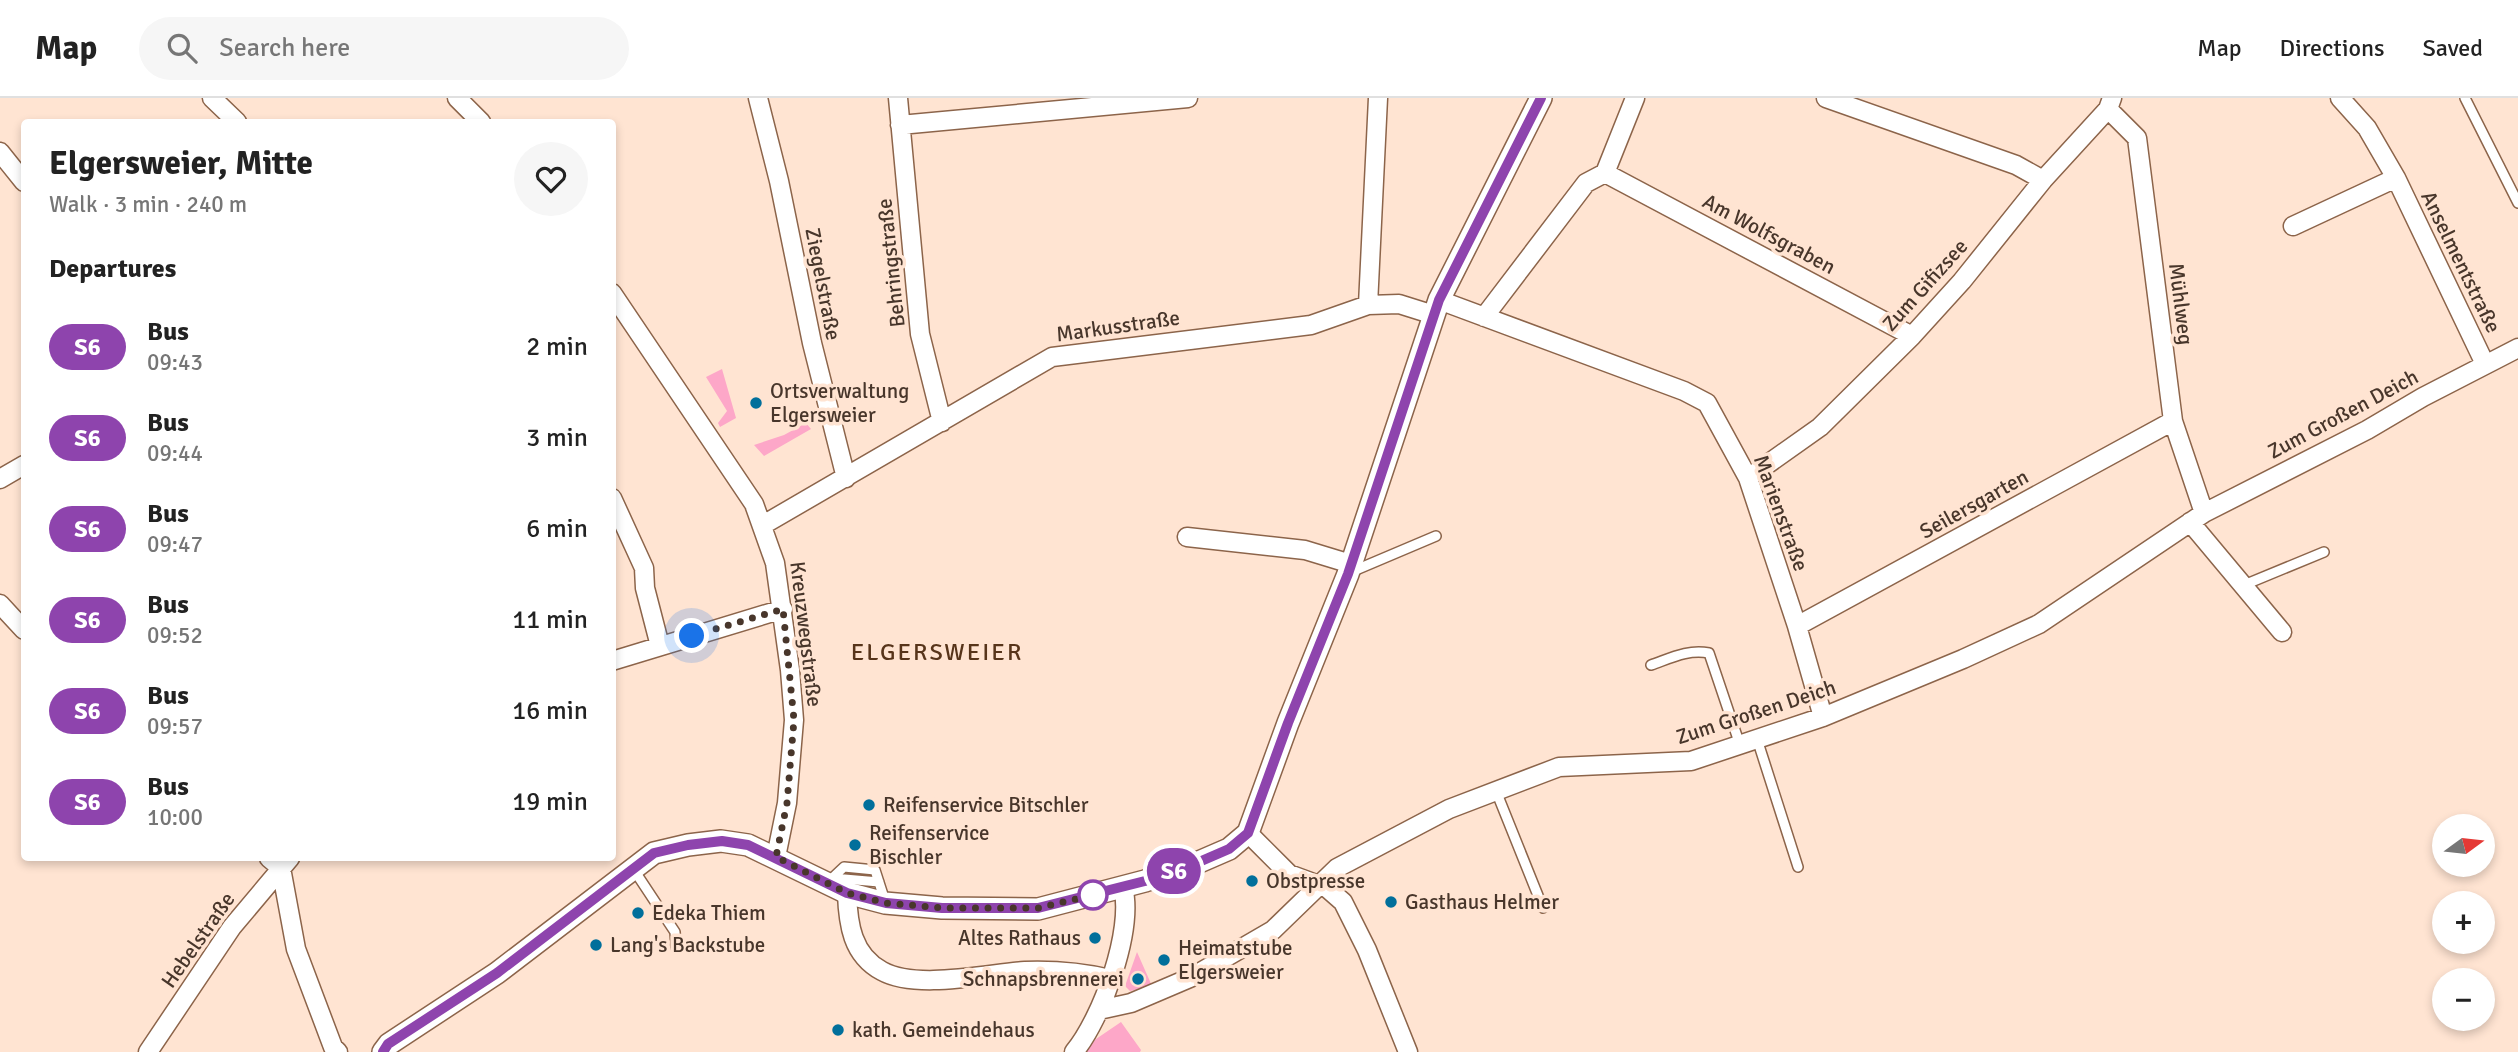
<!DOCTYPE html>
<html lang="en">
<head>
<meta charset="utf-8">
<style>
	:root { --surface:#fff; --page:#f6f6f6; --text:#222; --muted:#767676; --line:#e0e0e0 }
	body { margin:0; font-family:Signika,sans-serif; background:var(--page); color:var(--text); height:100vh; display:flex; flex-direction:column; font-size:26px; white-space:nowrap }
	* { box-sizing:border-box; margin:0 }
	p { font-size:23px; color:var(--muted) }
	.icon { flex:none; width:38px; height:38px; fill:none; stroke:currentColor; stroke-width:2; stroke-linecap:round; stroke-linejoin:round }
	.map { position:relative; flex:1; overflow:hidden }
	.side { position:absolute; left:21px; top:21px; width:595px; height:742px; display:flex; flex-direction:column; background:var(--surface); border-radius:7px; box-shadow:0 4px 10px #0003 }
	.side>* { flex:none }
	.badge { padding:0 14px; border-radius:23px; font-size:24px; line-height:46px }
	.needle { width:46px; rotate:75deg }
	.buttons { position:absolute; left:2432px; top:716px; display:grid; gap:14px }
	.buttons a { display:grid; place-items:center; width:63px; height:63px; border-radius:50%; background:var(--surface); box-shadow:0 4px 10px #0003; font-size:35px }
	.you { position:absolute; width:35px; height:35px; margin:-18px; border:5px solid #fff; border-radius:50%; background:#1a73e8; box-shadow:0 0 0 10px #1a73e833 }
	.map>.badge { position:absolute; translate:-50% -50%; box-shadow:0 0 0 4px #fff }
	h2 { padding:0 28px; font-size:26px; line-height:63px }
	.round { display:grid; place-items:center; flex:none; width:74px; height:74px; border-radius:37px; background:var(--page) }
	.head { display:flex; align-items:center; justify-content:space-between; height:119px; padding:0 28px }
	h1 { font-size:33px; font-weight:700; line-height:52px }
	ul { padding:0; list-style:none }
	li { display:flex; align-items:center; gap:21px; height:91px; padding:0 28px }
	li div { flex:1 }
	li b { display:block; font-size:26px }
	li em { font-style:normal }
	li .badge { min-width:77px; font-weight:700; text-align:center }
	header { display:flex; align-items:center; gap:42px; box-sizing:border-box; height:98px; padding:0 35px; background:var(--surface); border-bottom:2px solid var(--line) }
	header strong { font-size:33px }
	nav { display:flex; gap:38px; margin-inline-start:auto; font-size:24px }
	.search { width:490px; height:63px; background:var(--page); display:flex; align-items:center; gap:18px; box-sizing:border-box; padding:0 24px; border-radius:38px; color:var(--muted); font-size:26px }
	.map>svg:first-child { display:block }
</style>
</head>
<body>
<header>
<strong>Map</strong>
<div class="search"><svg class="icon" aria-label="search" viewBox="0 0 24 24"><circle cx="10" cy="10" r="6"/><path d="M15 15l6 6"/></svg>Search here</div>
<nav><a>Map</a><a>Directions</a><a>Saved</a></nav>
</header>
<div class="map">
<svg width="2518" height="954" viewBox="0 0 2518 954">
	<rect width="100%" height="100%" fill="#ffe4d2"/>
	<path fill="#fda7c8" d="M722,271L736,320L720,329L718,325L727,313L706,279Z
		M806,325L811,331L764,358L754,347L784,337Z
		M1137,854L1152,888L1130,893L1125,888Z
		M1121,924L1141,952L1140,954H1085L1096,941Z"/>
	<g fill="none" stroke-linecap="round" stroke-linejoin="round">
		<g stroke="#8c644a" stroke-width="12">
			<path id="service" d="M2465,0L2518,105
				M1351,474L1436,438
				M2244,487L2324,454
				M1651,567C1671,560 1688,551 1709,555L1740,647
				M1757,641L1798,769
				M1496,693L1543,810
				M634,772L675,834L676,849
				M833,780L879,784
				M827,785L844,769L875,772L885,803"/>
		</g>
		<g stroke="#8c644a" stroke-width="21">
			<path id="minor" d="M212,0L237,24
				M457,0L481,24
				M758,0L779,83L812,245L846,380
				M898,0L920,236L942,324
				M1826,0L2016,67L2043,82
				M2340,0L2367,30L2396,80L2485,266
				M2108,11L2137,40L2173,323L2204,415
				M900,27L1188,0
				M0,54L24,84
				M1605,75L1912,238
				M2293,128L2396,80
				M612,195L754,406L775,465L790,572L794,622L787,705L776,759
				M1439,202L1684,293L1707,305L1748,380L1797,528L1823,619
				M1368,207L1378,0
				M1484,219L1586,85L1605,75L1635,0
				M1748,380L1820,329L1912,238L1962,183L2043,82L2108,11L2112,0
				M0,381L24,367
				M612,400L644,470L645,490L660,548
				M2190,424L2282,534
				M763,427L1052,259L1311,227L1368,207L1399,206L1434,217
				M1187,439L1305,452L1351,466
				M0,506L24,532
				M1797,528L2173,323
				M612,563L783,511
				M1248,735L1289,776L1327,790L1343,804L1367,852L1408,954
				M269,760L281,770L296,851L333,949L338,954
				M847,795C848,826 852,857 882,873C916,892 986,876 1025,873C1054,872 1081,874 1110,881
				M1099,912L1131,905L1192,879L1273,832L1337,770L1449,711L1559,669L1691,663L1823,619L1963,561L2039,526L2204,415L2367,332L2423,299L2518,250
				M148,954L232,829L290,760
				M1074,954C1102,920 1134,832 1123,789"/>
		</g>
		<g stroke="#8c644a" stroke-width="24">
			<path id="tertiary" d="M383,954L389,946L497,875L654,755L688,747L721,743L748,747L847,795L885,805L942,810L1038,811L1145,783L1199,764L1229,751L1248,735L1288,625L1348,476L1439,202L1541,0"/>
		</g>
		<use href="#service" stroke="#fff" stroke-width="9"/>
		<use href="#minor" stroke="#fff" stroke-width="18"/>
		<use href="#tertiary" stroke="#fff" stroke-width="21"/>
	</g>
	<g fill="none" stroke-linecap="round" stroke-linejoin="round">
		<g stroke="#fff" stroke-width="16">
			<path id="line" d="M383,954L388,946L497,875L654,755L688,747L722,743L748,747L847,795L886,805L942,810H1038L1145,783L1199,764L1229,751L1248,735L1288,625L1348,476L1439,202L1541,0"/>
		</g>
		<use href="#line" stroke="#8e44ad" stroke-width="10"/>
		<path stroke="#48362b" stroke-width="7" stroke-dasharray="0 12.6" d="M692,538L783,511L794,622L787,705L776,759L847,795L886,805L942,810H1038L1093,797"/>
	</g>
	<g fill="#016f9b" stroke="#ffe4d2" stroke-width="2.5">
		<circle cx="756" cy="305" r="7"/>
		<circle cx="869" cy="707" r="7"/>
		<circle cx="855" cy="747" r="7"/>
		<circle cx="1252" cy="783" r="7"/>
		<circle cx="1391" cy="804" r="7"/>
		<circle cx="638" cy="815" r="7"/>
		<circle cx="1095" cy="840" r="7"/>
		<circle cx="596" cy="847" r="7"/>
		<circle cx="1164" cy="862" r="7"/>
		<circle cx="1138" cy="881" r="7"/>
		<circle cx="838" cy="932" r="7"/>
	</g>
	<circle fill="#fff" stroke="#8e44ad" stroke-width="3.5" cx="1093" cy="797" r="14"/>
	<g text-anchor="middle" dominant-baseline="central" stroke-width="7" stroke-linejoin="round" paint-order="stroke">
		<g font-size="21" fill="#48362b" stroke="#ffe4d2">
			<text transform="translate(1769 136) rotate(28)">Am Wolfsgraben</text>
			<text transform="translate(2461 164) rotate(64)">Anselmentstraße</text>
			<text transform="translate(891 165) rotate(-96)">Behringstraße</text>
			<text transform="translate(823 186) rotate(79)">Ziegelstraße</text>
			<text transform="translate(1925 187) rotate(-48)">Zum Gifizsee</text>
			<text transform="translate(2181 206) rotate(83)">Mühlweg</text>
			<text transform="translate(1118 228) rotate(-8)">Markusstraße</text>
			<text transform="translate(2343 316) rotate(-28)">Zum Großen Deich</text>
			<text transform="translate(1974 406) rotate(-29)">Seilersgarten</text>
			<text transform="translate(1781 415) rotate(70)">Marienstraße</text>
			<text transform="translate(806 536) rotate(83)">Kreuzwegstraße</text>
			<text transform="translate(1756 614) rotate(-18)">Zum Großen Deich</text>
			<text transform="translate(198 842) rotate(-55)">Hebelstraße</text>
		</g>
		<g font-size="21" fill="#48362b" stroke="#ffe4d2" text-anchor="start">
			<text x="770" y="293">Ortsverwaltung<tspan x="770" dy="24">Elgersweier</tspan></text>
			<text x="883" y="707">Reifenservice Bitschler</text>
			<text x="869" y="735">Reifenservice<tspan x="869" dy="24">Bischler</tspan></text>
			<text x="1266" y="783">Obstpresse</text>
			<text x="1405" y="804">Gasthaus Helmer</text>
			<text x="652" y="815">Edeka Thiem</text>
			<text x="1081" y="840" text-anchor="end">Altes Rathaus</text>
			<text x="610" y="847">Lang's Backstube</text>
			<text x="1178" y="850">Heimatstube<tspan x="1178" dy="24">Elgersweier</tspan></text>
			<text x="1124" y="881" text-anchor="end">Schnapsbrennerei</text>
			<text x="852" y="932">kath. Gemeindehaus</text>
		</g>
		<g font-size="24" letter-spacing="2" fill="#57341a" stroke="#ffe4d2">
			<text x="937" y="554">ELGERSWEIER</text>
		</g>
	</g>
</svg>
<div class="buttons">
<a><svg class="needle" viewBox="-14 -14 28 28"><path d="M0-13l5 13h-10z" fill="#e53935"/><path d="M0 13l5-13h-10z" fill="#767676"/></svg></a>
<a>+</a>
<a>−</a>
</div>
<div class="you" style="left:692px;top:538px"></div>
<b class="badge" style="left:1174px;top:773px;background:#8e44ad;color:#fff">S6</b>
<section class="side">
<div class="head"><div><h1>Elgersweier, Mitte</h1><p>Walk · 3 min · 240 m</p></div><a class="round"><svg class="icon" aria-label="heart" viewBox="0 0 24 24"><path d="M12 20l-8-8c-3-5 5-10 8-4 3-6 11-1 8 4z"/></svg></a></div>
<h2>Departures</h2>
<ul>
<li><span class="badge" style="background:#8e44ad;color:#fff">S6</span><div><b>Bus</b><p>09:43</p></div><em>2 min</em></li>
<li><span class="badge" style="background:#8e44ad;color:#fff">S6</span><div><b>Bus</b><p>09:44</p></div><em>3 min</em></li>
<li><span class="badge" style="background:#8e44ad;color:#fff">S6</span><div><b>Bus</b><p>09:47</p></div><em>6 min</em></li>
<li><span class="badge" style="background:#8e44ad;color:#fff">S6</span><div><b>Bus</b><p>09:52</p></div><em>11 min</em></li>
<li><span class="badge" style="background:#8e44ad;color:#fff">S6</span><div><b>Bus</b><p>09:57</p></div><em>16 min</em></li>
<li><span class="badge" style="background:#8e44ad;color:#fff">S6</span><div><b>Bus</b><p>10:00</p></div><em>19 min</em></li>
</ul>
</section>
</div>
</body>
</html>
